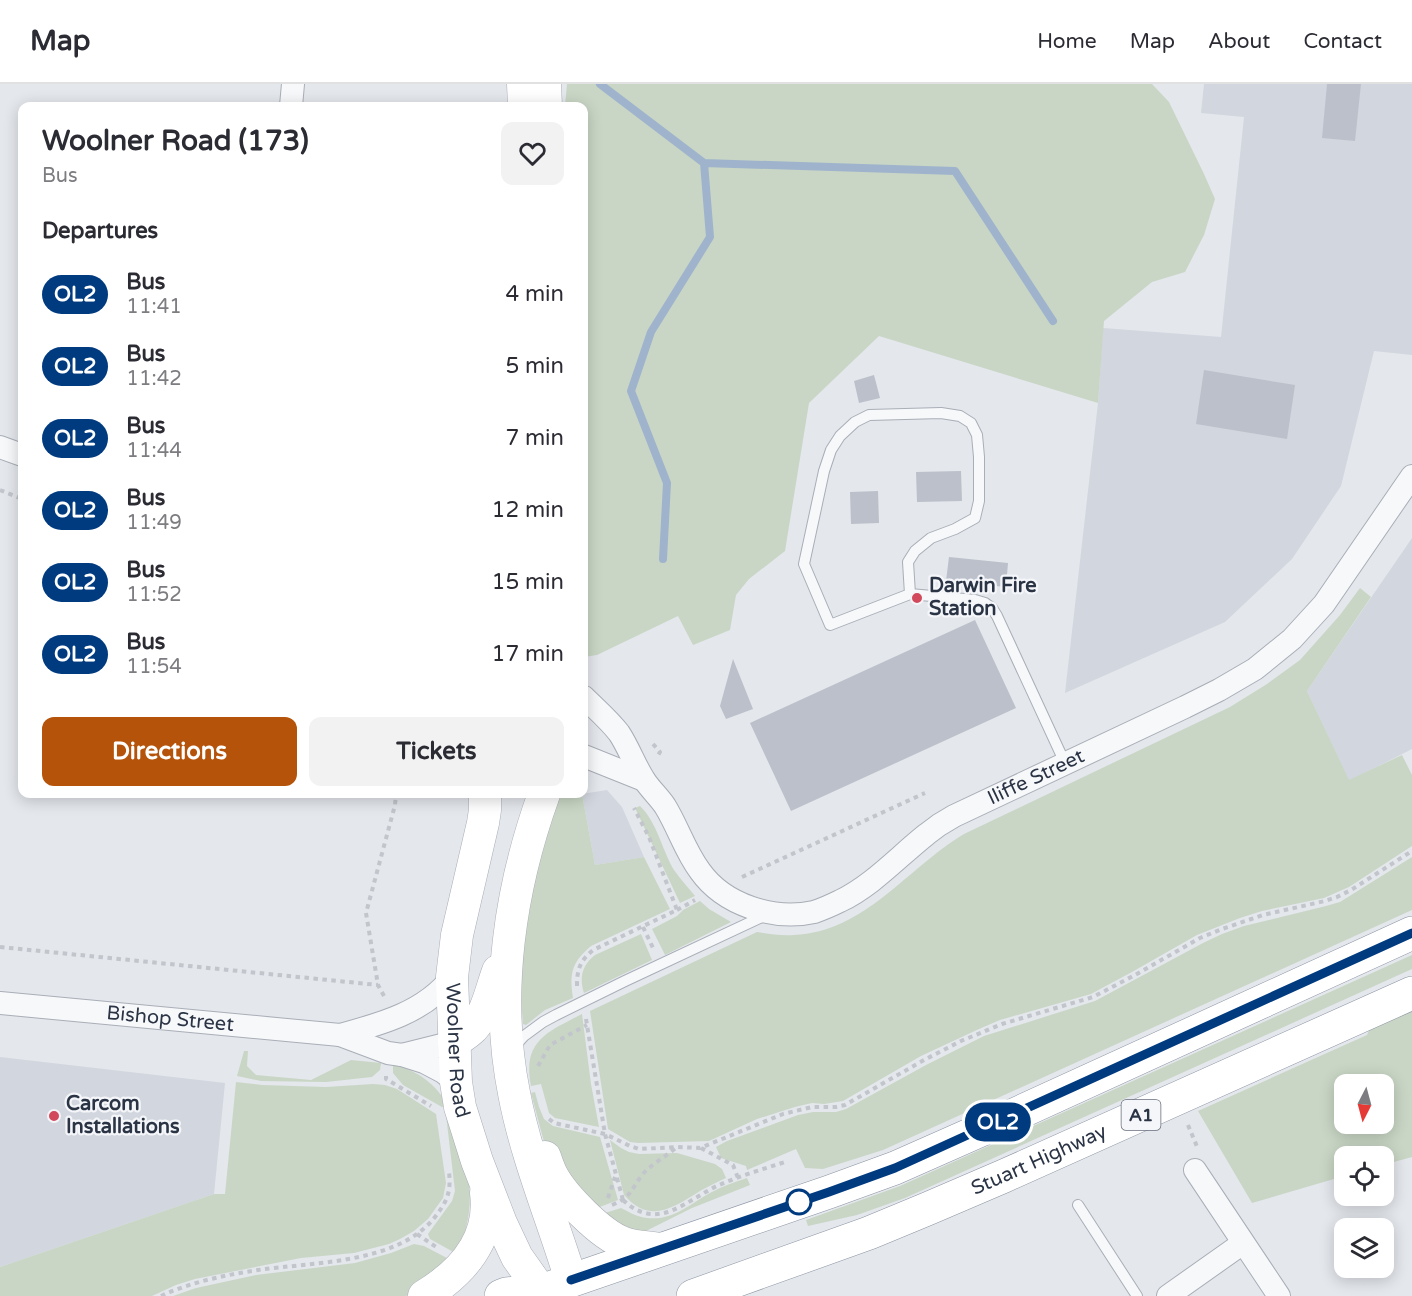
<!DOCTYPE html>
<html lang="en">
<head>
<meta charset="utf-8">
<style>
	:root { --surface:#fff; --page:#f2f2f3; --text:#2b2b33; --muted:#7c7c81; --line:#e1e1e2; --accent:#b45309 }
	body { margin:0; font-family:"Varela Round",sans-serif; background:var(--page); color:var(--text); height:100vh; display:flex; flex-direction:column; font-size:22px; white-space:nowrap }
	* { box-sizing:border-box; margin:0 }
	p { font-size:20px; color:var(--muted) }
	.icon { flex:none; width:33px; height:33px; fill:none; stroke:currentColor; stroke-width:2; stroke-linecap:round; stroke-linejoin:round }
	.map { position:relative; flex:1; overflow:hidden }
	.sheet { position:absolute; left:18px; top:18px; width:570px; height:696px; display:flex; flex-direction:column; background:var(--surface); border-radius:12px; box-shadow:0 3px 15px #0003 }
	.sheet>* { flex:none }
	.badge { padding:0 12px; border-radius:20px; font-size:21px; line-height:39px }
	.needle { width:39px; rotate:186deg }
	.buttons { position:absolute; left:1334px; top:990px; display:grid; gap:12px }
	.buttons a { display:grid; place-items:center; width:60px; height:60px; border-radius:12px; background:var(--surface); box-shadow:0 3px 15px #0003; font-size:30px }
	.map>.badge { position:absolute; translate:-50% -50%; box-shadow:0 0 0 3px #fff }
	h2 { padding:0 24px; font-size:22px; line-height:54px }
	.round { display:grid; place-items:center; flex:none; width:63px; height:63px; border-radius:12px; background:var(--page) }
	.head { display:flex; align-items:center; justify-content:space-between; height:102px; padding:0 24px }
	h1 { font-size:28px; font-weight:700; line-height:45px }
	.action { display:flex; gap:12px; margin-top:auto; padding:12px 24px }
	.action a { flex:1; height:69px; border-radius:12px; background:var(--accent); color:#fff; font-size:24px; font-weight:700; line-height:69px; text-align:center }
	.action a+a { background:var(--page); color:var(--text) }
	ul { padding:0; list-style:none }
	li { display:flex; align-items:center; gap:18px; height:72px; padding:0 24px }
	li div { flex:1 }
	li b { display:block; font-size:22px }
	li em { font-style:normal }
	li .badge { min-width:66px; font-weight:700; text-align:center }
	header { display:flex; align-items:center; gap:36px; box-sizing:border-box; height:84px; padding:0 30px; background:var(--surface); border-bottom:2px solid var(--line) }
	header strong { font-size:28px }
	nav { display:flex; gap:33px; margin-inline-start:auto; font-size:21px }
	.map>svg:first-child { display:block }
</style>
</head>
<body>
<header>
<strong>Map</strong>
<nav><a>Home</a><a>Map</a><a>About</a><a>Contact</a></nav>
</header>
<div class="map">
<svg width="1412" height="1212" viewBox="0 0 1412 1212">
	<rect width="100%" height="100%" fill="#e4e7ec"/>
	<path fill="#d2d6de" d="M1204,0H1412V271L1374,267L1341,402L1292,475L1225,538L1065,609L1098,319L1103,244L1221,253L1244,33L1201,29Z
		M1412,454V665L1349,697L1307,607Z
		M607,706L622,723L644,773L595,781L582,710Z
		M0,973L225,999L214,1110L0,1183Z"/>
	<path fill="#c9d6c5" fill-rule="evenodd" d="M567,0H1152L1169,18L1204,90L1215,115L1204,151L1185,188L1152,198L1104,237L1098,319L879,252L809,319L785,467L749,495L736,511L730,546L693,561L678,532L597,571L584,573V22H565Z
		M1360,504L1371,513L1307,607L1349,696L1402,671L1412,691V762L1349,803L1324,814L1262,827L1240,834L1197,851L1132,888L1091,910L1000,936L979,945L921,972L843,1017L824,1020L812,1019L795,1023L757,1035L709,1057L638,1059L630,1058L608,1045L590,927L757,848C769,850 781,852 794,851C865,848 907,784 964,750L1230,623L1267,600L1300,576L1340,531Z
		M564,710H582L595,781L644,773L670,825L591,862C572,878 569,889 573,914L545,926L526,941L523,940L518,880L520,854L545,750L557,718Z
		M640,722C657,738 662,766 674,786C680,795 688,803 695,812L680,819L635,724Z
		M1412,773V826L883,1066L823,1085L805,1084L796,1065L747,1086L746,1082L721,1074L716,1063L727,1057L798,1031L813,1028H836L846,1025L926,981L984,952L1095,917L1203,859L1222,850L1244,842L1326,822L1340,818Z
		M700,817L709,825L731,838L665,871L652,845L677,832L683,826Z
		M641,850L652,876L584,909C579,894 582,881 595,871Z
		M1412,871V885L905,1114L857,1131L808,1142L806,1136L900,1102Z
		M1412,919V1073L1383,1081V1072H1344V1092L1252,1119L1198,1027L1367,951L1372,939ZM1344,1000H1383V1040H1344Z
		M582,930L591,1000L599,1043L555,1034L549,1029L541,1000L531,1002C522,956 548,948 582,930Z
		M244,967H248L247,982L256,991L311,996L351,976L381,979L380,986L372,993L326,998L261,997L237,992Z
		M393,980C417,987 436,999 448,1022L442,1023L403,1001L393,989Z
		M236,998L262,1001L326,1003L373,1000L385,1001L397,1005L436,1030L446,1099L443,1114L428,1135L414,1147L400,1155L389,1160L354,1169L301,1174L195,1195L176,1201L152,1212H0V1183L214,1110H225Z
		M535,1008L539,1023L544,1035L553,1042L600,1053L618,1116L592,1126L544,1058L531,1009Z
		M446,1031C452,1047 460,1063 465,1079C474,1111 470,1140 457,1170L430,1155L428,1150L452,1117L455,1107Z
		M610,1056L621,1064L629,1068L639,1070L677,1069L715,1080L722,1085L726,1094C717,1098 709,1102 700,1107C674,1123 650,1141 624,1111Z
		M747,1094L750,1101L692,1124L644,1148L632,1149L605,1129L621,1124C629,1128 637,1133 647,1134C674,1137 689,1120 712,1108C723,1102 735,1098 747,1094Z
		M414,1160L424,1162L447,1174L420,1205L406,1212H173L196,1204L256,1191L355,1179L391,1169Z"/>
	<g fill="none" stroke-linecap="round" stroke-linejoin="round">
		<path stroke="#9fb4cc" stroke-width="8" d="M600,0L704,79L710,153L651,248L631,307L667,399L663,475
			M704,79L955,87L1053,237"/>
	</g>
	<path fill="#bbc0ca" d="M1327,0H1361L1355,57L1322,54Z
		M1204,286L1295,301L1287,355L1196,340Z
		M874,291L880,314L859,319L854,297Z
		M961,387L962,417L917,418L916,388Z
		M878,407L879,439L851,440L850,408Z
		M949,473L1008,479L1006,503L946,497Z
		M975,536L1016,624L791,727L750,639Z
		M733,575L753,625L726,635L720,622Z"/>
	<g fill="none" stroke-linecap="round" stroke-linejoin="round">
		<g stroke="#a9aeb7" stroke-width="12">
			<path id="service" d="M910,510L908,478L915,467L931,454L955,445L975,434L979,417V373L977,351L971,339L960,332L941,329L869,331L855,338L840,352L831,366L824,387L804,480L830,541L910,510L975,516L985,519L992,524L997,532L1065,679
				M514,963L524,952L543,938L556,931L625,897L768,830
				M1078,1121L1137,1212"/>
		</g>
		<g stroke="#a9aeb7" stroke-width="24">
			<g id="minor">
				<path d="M291,22L293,0"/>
				<path d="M0,363L22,371"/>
				<path id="s1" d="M584,613C595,624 609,636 619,649C629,664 635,682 645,697C651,706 659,713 665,722C678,743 685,767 700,787C724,821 774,837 814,828C823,825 832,821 840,817C872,802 899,772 927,750L939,741L954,732L1185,623L1219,606L1255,585L1292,555L1324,520L1412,392"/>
				<path d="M584,672L644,696"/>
				<path id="s2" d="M0,919L340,951L388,969L402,971L424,978L443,988L456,998"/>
				<path d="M340,951C381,940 425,928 452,893"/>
				<path d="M402,971L454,958"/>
				<path d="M1195,1086L1279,1212"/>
				<path d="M1168,1212L1243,1159"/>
			</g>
		</g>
		<g stroke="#a9aeb7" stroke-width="33">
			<g id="secondary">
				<path d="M523,0L524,22"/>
				<path d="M545,0L546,22"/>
				<path id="s3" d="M485,710V726L483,739L457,851L452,893L456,998L460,1023L477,1077L501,1139L517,1173L541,1207"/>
				<path d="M544,710C510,804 494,909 514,1009C526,1073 552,1134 571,1196"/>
				<path d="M454,958C460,954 467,950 473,944C487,929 491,906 498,887"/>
				<path d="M545,1073C547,1079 549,1085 552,1091C563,1112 601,1151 624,1159C635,1163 649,1163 661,1165"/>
				<path d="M424,1212C462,1189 492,1155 486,1109"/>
			</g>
		</g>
		<g stroke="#8b94a3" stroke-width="34">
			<g id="trunk">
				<path d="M501,1212L506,1210L541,1207L829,1108L895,1084L981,1046L1412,849"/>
				<path id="s4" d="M693,1212L869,1149L927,1125L1004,1092L1412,909"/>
			</g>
		</g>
		<path stroke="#c2c5cb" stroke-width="4" stroke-dasharray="4.5 4.5" stroke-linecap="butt" d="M0,406L22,415
			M584,584L589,591
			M653,660L660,668L657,673
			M742,793L925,709
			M677,826L695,816
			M643,843L654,866
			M0,863L378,901
			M577,902C577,885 580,877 593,866L677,826L649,753L634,724
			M384,912L378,901L366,829L395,721L396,710
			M586,935L605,1050L623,1116
			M538,982L550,961L587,941
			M386,992V995L431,1022
			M549,1035L554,1039L605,1050L630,1062L639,1065L678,1063L700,1064L783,1030L812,1023H836L845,1021L924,976L961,957L1002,940L1093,913L1135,891L1200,854L1222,845L1263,831L1325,817L1337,813L1351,806L1412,767
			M1188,1041L1198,1065
			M701,1064L733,1081L738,1094
			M608,1114L615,1093
			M623,1116C658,1149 686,1116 719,1101C740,1092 763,1085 785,1078
			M612,1121C633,1112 630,1106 643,1090C648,1083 669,1070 677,1063
			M417,1150L439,1165
			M161,1212C191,1198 225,1191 258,1186C313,1178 398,1180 435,1133C448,1116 451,1108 449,1087"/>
		<use href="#service" stroke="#f7f8fa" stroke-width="10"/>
		<use href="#minor" stroke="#f7f8fa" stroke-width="22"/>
		<use href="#secondary" stroke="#fff" stroke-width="32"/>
		<use href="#trunk" stroke="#fff" stroke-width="33"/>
	</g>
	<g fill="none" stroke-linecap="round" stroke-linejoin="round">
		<g stroke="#fff" stroke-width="14">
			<path id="line" d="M571,1196L829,1108L895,1084L1412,849"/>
		</g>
		<use href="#line" stroke="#003b80" stroke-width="9"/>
	</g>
	<g fill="#d1495b" stroke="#f4f6f9" stroke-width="2">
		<circle cx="917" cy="514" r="6"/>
		<circle cx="54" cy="1032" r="6"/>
	</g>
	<circle fill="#fff" stroke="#003b80" stroke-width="3" cx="799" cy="1118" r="12"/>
	<g text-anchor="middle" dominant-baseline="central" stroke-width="4.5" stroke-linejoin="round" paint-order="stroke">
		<rect fill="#f4f6f9" stroke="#676e7b" stroke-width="1.5" x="1121.5" y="1016" width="39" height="30" rx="4.5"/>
		<g font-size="18" font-weight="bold" fill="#2b3445">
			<text x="1141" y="1031">A1</text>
		</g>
		<g font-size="20" font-weight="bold" fill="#2b3445" stroke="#f4f6f9" text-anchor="start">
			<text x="929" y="502">Darwin Fire<tspan x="929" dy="23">Station</tspan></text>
			<text x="66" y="1020">Carcom<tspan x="66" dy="23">Installations</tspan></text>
		</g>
		<g font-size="20" fill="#2b3445" stroke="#f4f6f9">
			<text stroke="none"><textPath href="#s1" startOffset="600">Iliffe Street</textPath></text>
			<text stroke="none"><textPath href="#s2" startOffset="171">Bishop Street</textPath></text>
			<text stroke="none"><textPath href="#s3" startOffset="260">Woolner Road</textPath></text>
			<text stroke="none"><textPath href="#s4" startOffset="372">Stuart Highway</textPath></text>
		</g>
	</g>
</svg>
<div class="buttons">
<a><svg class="needle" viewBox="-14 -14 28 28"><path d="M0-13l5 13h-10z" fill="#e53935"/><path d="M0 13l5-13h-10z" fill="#7c7c81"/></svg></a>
<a><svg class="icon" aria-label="locate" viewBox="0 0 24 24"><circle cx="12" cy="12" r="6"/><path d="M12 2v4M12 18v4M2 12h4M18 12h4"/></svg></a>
<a><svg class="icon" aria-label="layers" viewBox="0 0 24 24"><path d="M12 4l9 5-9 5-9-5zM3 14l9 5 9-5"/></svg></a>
</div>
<b class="badge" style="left:998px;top:1038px;background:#003b80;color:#fff">OL2</b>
<section class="sheet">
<div class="head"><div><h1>Woolner Road (173)</h1><p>Bus</p></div><a class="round"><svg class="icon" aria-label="heart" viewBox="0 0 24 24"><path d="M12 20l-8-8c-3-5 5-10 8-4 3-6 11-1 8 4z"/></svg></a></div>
<h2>Departures</h2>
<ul>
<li><span class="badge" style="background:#003b80;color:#fff">OL2</span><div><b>Bus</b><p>11:41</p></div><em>4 min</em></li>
<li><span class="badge" style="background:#003b80;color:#fff">OL2</span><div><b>Bus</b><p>11:42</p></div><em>5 min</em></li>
<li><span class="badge" style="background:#003b80;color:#fff">OL2</span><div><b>Bus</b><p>11:44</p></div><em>7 min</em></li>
<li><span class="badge" style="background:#003b80;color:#fff">OL2</span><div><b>Bus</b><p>11:49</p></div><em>12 min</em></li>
<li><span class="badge" style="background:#003b80;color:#fff">OL2</span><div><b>Bus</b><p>11:52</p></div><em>15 min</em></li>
<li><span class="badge" style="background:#003b80;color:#fff">OL2</span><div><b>Bus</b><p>11:54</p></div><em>17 min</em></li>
</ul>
<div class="action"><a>Directions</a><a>Tickets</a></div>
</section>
</div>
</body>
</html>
